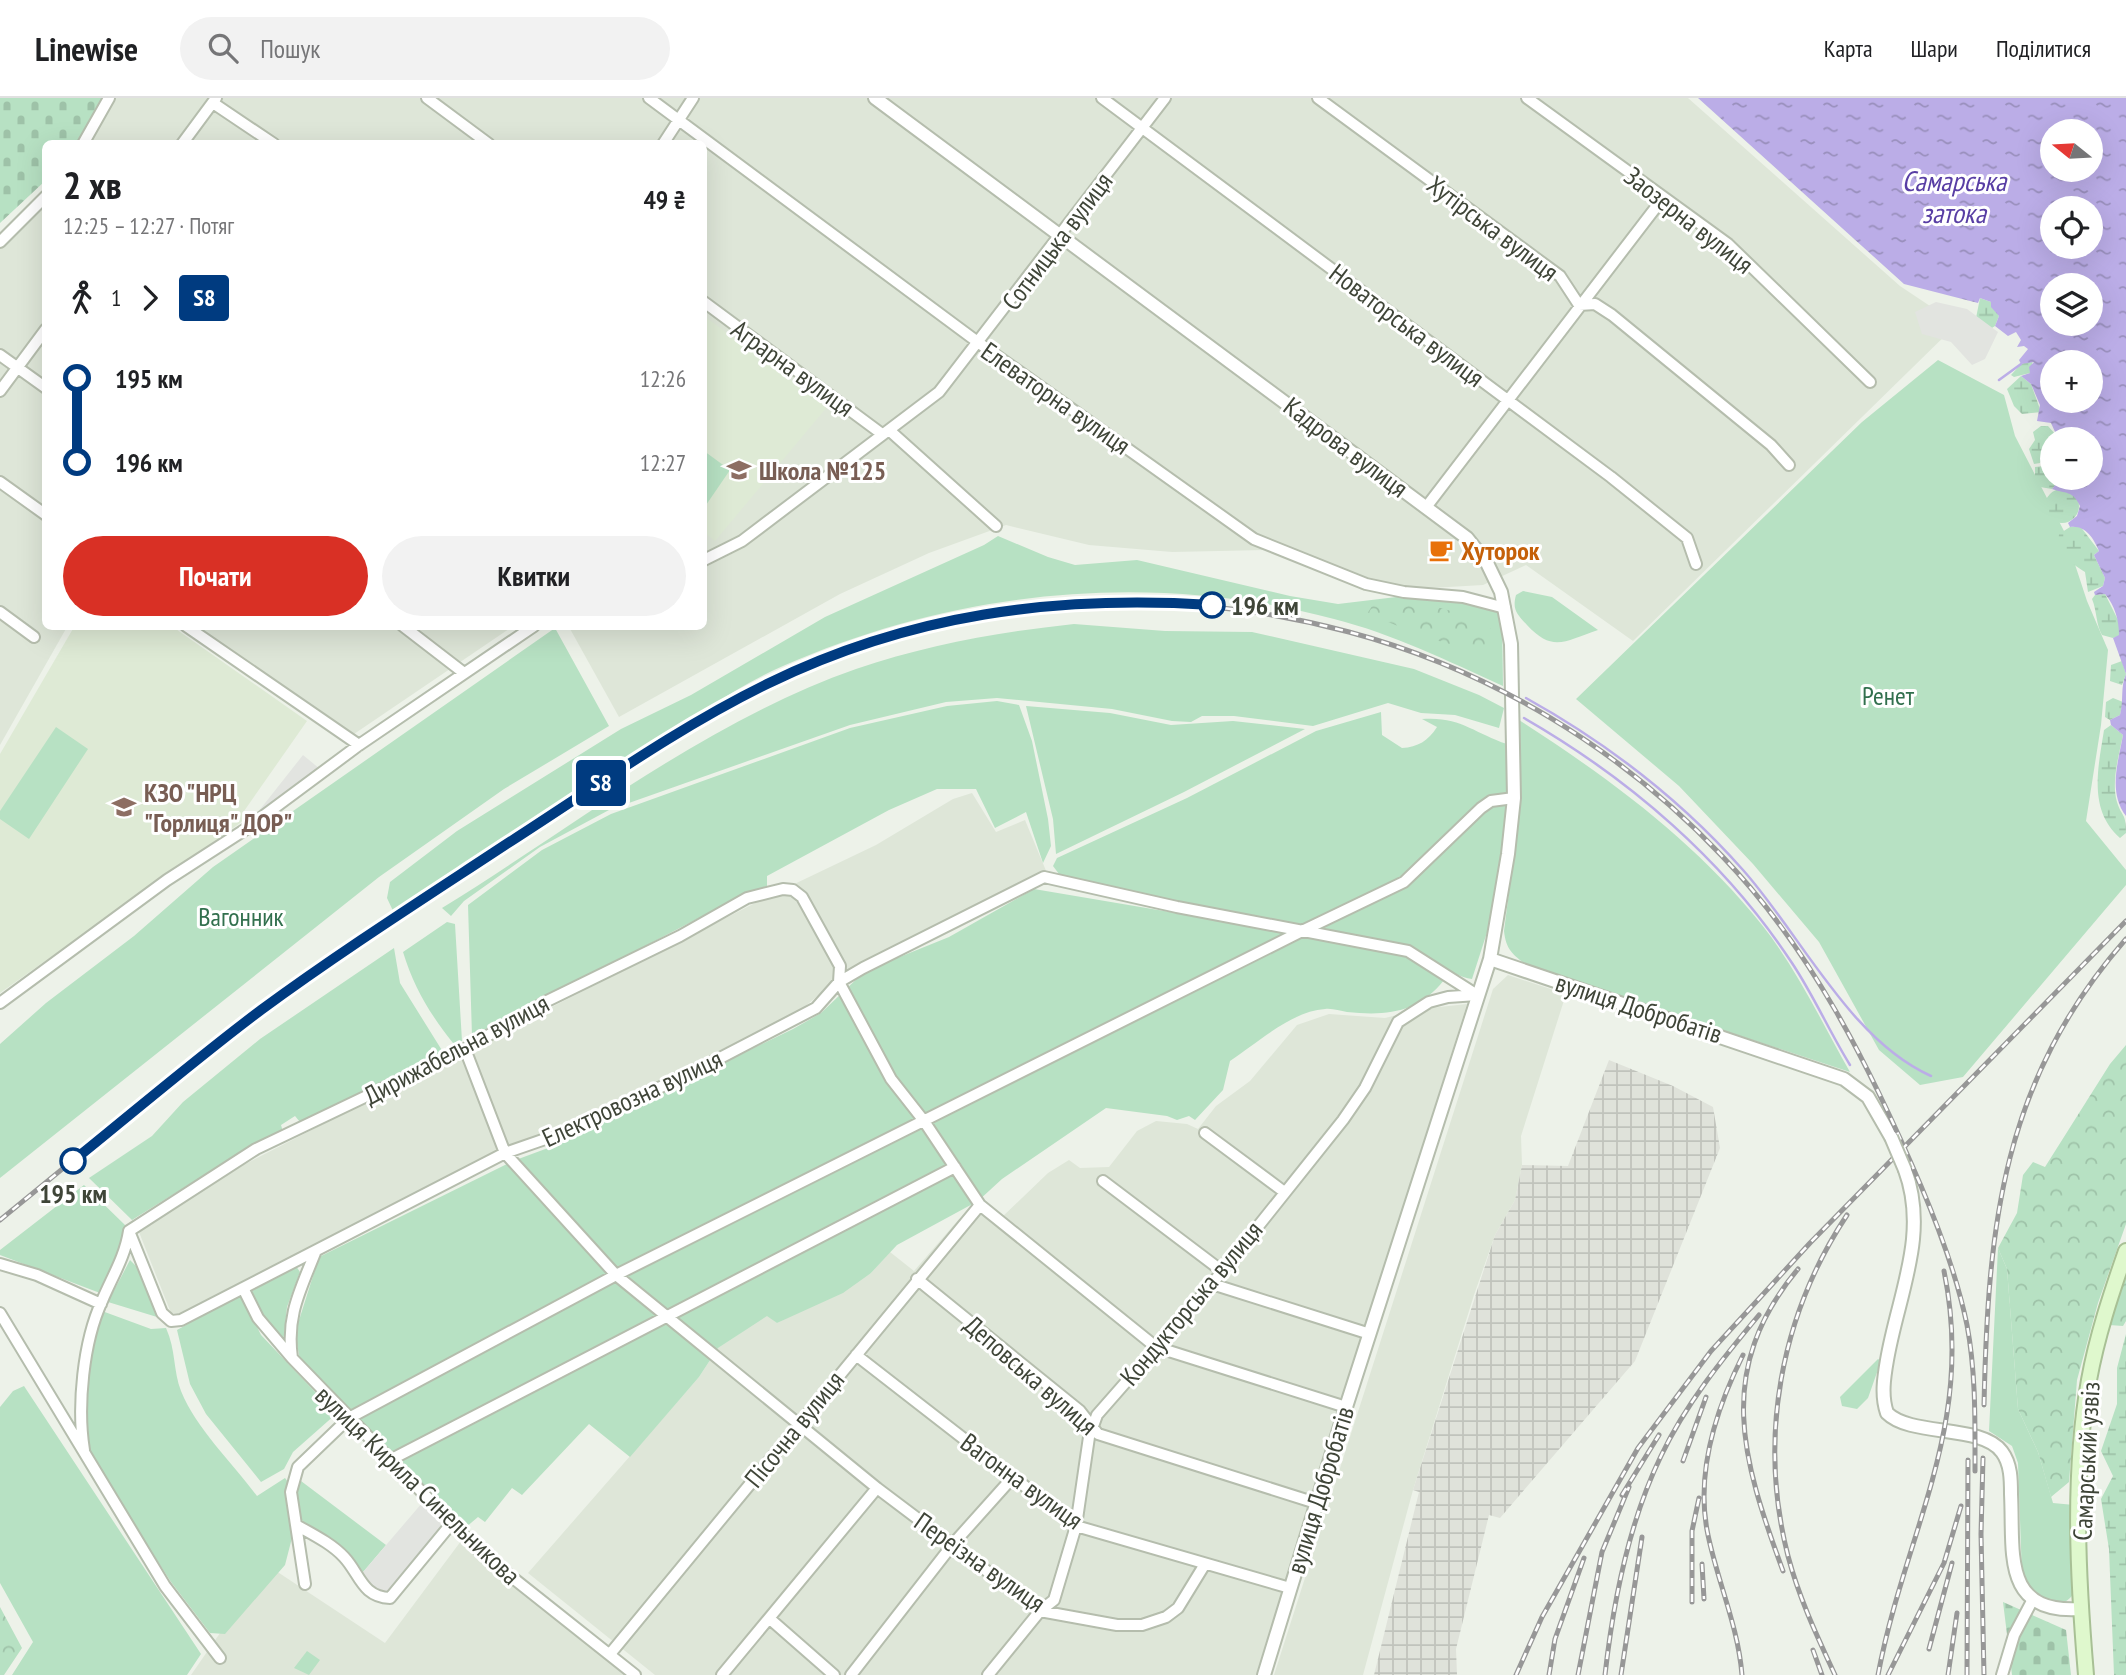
<!DOCTYPE html>
<html lang="uk">
<head>
<meta charset="utf-8">
<style>
	:root { --surface:#fff; --page:#f2f2f2; --text:#202124; --muted:#757577; --line:#e0e0e0; --accent:#d93025 }
	body { margin:0; font-family:"PT Sans Narrow",sans-serif; background:var(--page); color:var(--text); height:100vh; display:flex; flex-direction:column; font-size:26px; white-space:nowrap }
	* { box-sizing:border-box; margin:0 }
	p { font-size:23px; color:var(--muted) }
	.icon { flex:none; width:38px; height:38px; fill:none; stroke:currentColor; stroke-width:2; stroke-linecap:round; stroke-linejoin:round }
	.map { position:relative; flex:1; overflow:hidden }
	.details { position:absolute; left:42px; top:42px; width:665px; height:490px; display:flex; flex-direction:column; background:var(--surface); border-radius:10px; box-shadow:0 7px 28px #0002 }
	.details>* { flex:none }
	.badge { padding:0 14px; border-radius:5px; font-size:24px; line-height:46px }
	.needle { width:46px; rotate:288deg }
	.controls { position:absolute; left:2040px; top:21px; display:grid; gap:14px }
	.controls a { display:grid; place-items:center; width:63px; height:63px; border-radius:50%; background:var(--surface); box-shadow:0 7px 28px #0002; font-size:35px }
	.map>.badge { position:absolute; translate:-50% -50%; box-shadow:0 0 0 4px #fff }
	.legs { display:flex; align-items:center; gap:10px; height:77px; padding:0 21px; font-size:23px }
	.legs p { margin-inline-start:auto }
	.summary { display:flex; align-items:center; justify-content:space-between; height:119px; padding:0 21px }
	h1 { font-size:38px; font-weight:800; line-height:52px }
	.cta { display:flex; gap:14px; margin-top:auto; padding:14px 21px }
	.cta a { flex:1; height:80px; border-radius:42px; background:var(--accent); color:#fff; font-size:28px; font-weight:800; line-height:80px; text-align:center }
	.cta a+a { background:var(--page); color:var(--text) }
	ul { padding:0 21px; list-style:none }
	li { display:flex; align-items:center; gap:24px; height:84px; font-size:26px }
	li i { display:grid; place-items:center; width:10px; height:100%; margin:0 9px; background:currentColor }
	li i::after { content:''; width:18px; height:18px; margin:-9px; border:5px solid; border-radius:50%; background:var(--surface) }
	li p { margin-inline-start:auto }
	li:first-child i { background:linear-gradient(#0000 50%,currentColor 0) }
	li:last-child i { background:linear-gradient(currentColor 50%,#0000 0) }
	header { display:flex; align-items:center; gap:42px; box-sizing:border-box; height:98px; padding:0 35px; background:var(--surface); border-bottom:2px solid var(--line) }
	header strong { font-size:33px }
	nav { display:flex; gap:38px; margin-inline-start:auto; font-size:24px }
	.search { width:490px; height:63px; background:var(--page); display:flex; align-items:center; gap:18px; box-sizing:border-box; padding:0 24px; border-radius:38px; color:var(--muted); font-size:26px }
	.map>svg:first-child { display:block }
</style>
</head>
<body>
<header>
<strong>Linewise</strong>
<div class="search"><svg class="icon" aria-label="search" viewBox="0 0 24 24"><circle cx="10" cy="10" r="6"/><path d="M15 15l6 6"/></svg>Пошук</div>
<nav><a>Карта</a><a>Шари</a><a>Поділитися</a></nav>
</header>
<div class="map">
<svg width="2126" height="1577" viewBox="0 0 2126 1577">
	<defs>
		<pattern id="industrial-grid" width="8" height="8" patternUnits="userSpaceOnUse" patternTransform="scale(1.75)"><rect width="8" height="8" fill="#dfe2da"/><path d="M0 4h8M4 0v8" fill="none" stroke="#c0c3bc"/></pattern>
		<pattern id="forest-crowns" width="20" height="18" patternUnits="userSpaceOnUse" patternTransform="scale(1.75)"><rect width="20" height="18" fill="#b7e1c3"/><path d="M2 6a3 3 0 1 1 6 0M12 15a3 3 0 1 1 6 0" fill="none" stroke="#9ec2a8"/></pattern>
		<pattern id="wetland-marsh" width="20" height="14" patternUnits="userSpaceOnUse" patternTransform="scale(1.75)"><rect width="20" height="14" fill="#b7e1c3"/><path d="M1 5h8M5 5V1M11 12h8M15 12V8" fill="none" stroke="#9ec2a8"/></pattern>
		<pattern id="cemetery-stones" width="16" height="16" patternUnits="userSpaceOnUse" patternTransform="scale(1.75)"><rect width="16" height="16" fill="#b7e1c3"/><path d="M2 7V4a2 2 0 0 1 4 0v3zM10 15v-3a2 2 0 0 1 4 0v3z" fill="#9ec2a8"/></pattern>
		<pattern id="water-ripples" width="26" height="14" patternUnits="userSpaceOnUse" patternTransform="scale(1.75)"><rect width="26" height="14" fill="#bbade7"/><path d="M2 4q2-2 4 0t4 0M15 11q2-2 4 0t4 0" fill="none" stroke="#998fbc"/></pattern>
	</defs>
	<rect width="100%" height="100%" fill="#edf2e9"/>
	<path fill="#dee6d8" d="M112,0H1688L1900,188L1957,226L1633,543L1526,467L1483,487L1379,493L1265,452L1172,454L1089,447L1006,427L929,455L840,496L619,619L569,529L704,528V46H91Z
		M45,109L46,528L67,529L0,647V136L22,119Z
		M195,529H512L354,636Z
		M972,695L996,734L1025,722L1049,780L828,889L802,911L609,1009L480,1065L186,1215H171L139,1134L206,1086L757,804L876,747L953,701Z
		M1508,877L1566,896L1521,1038L1522,1067L1515,1102L1495,1137L1474,1197L1413,1392L1363,1577H1274L1493,891Z
		M1467,906L1256,1577H655L528,1475L699,1279L718,1250L767,1217L777,1225L871,1175L890,1154L914,1173L959,1121L983,1114L1000,1121L1048,1075L1069,1062L1080,1070L1109,1069L1137,1033L1156,1023L1187,1026L1198,1031L1216,1008L1250,983L1297,927L1329,916L1385,920L1421,911Z
		M461,1443L633,1577H191L267,1467L385,1545Z"/>
	<path fill="url(#industrial-grid)" d="M1609,962L1673,988L1713,1009L1720,1050L1635,1263L1500,1420L1489,1417L1456,1551L1457,1577H1374L1419,1394L1413,1392L1495,1137L1515,1102L1522,1067L1568,1068Z"/>
	<path fill="#deead5" d="M704,218L827,309L715,443L704,434Z
		M74,529H173L307,623L242,716L243,723L0,895V656Z"/>
	<path fill="#b7e1c3" d="M1938,262L2004,297L2015,338L2064,433L2087,503L2108,552L2101,627L2086,723L2126,772V787L1963,979L1920,987L1879,952L1819,844L1753,766L1679,688L1576,601L1862,324Z
		M704,353L730,372L704,410Z
		M998,438L1048,459L1075,467L1137,462L1290,498L1338,506L1413,497L1465,505L1502,516L1503,588C1448,563 1393,536 1334,521C1151,472 956,492 783,568C735,589 692,621 648,649C562,703 478,759 394,815L387,800L390,784L457,733L621,631L691,597L825,519L984,447Z
		M1523,493L1552,499L1598,532C1565,543 1553,555 1527,527C1517,516 1512,512 1516,497Z
		M1074,526L1165,533L1252,534L1414,571L1479,597L1504,610L1499,630L1455,617L1421,615L1388,605L1313,628L1234,618H1202L1191,624L1172,623L1112,611L997,600L946,604L850,627L609,712L540,749L464,803L451,818L442,810C575,728 707,623 856,571C927,547 999,534 1074,526Z
		M555,530L609,628L504,691L379,779L0,1080V946L46,905L134,838L213,769Z
		M997,603L1019,607L1032,643L1048,721L1051,748L1043,765L1026,714L995,730L976,691H937L889,712L767,778V788L745,796L472,938L468,807L542,752L611,716L850,630L947,608Z
		M1026,608L1110,615L1171,627L1233,623L1305,631L1184,694L1056,756L1053,721Z
		M1381,614L1382,637L1402,650C1418,649 1428,643 1437,629L1422,621C1460,618 1474,635 1507,646L1512,660L1500,794L1472,881C1450,878 1421,853 1395,845L1082,785L1059,776L1053,768L1057,760L1187,700L1316,633Z
		M1519,622C1609,680 1695,743 1762,827C1797,871 1822,925 1850,974L1528,868C1513,857 1506,852 1504,833L1521,701Z
		M56,629L88,651L29,741L0,721V713Z
		M1034,791L1383,850L1409,859L1444,882C1418,915 1387,918 1347,914C1340,913 1332,910 1325,911C1292,913 1257,945 1230,963L1223,992L1195,1022L1189,1018L1177,1022L1167,1018L1106,1010L1002,1081L978,1103L897,1147L871,1175L843,1195L777,1225L767,1218L718,1250L699,1279L630,1359L589,1326L522,1397L512,1390L485,1424L478,1419L465,1430L300,1262L295,1235L319,1159L513,1063L548,1050L793,931L821,915L865,873L949,839Z
		M447,824L455,826L462,943L453,945C430,916 414,890 403,854Z
		M394,850L400,885L443,954L300,1024L295,1018L281,1027L283,1034L193,1084L132,1122L89,1080L152,1038L183,1004L260,941Z
		M84,1087L125,1127C126,1152 112,1174 100,1195L0,1157V1152Z
		M1998,1150L2007,1171L2018,1311L2038,1354L2053,1405L2074,1407L2075,1493C2061,1520 2033,1495 2022,1478L2018,1365L2012,1348L1989,1333Z
		M130,1162L138,1170L157,1219L108,1204Z
		M296,1168L300,1174L287,1209L283,1246L254,1203L252,1193Z
		M241,1196L261,1237L336,1316L293,1354L284,1371L261,1384L206,1316L190,1286L177,1232Z
		M102,1213L151,1231L166,1230C176,1252 173,1273 181,1293C197,1332 232,1364 257,1398L285,1380L288,1384L293,1436L285,1467L225,1536L210,1535L171,1484L90,1358L85,1327L91,1252Z
		M1878,1261L1881,1263L1868,1300L1857,1311L1842,1308L1840,1299Z
		M24,1288L201,1556L187,1577H12L33,1544L0,1485V1309L13,1293Z
		M297,1380L386,1447L358,1480C354,1474 352,1465 347,1460C320,1429 288,1436 297,1380Z
		M307,1553L320,1562L309,1577L294,1570Z"/>
	<path fill="url(#forest-crowns)" d="M1412,502L1469,518L1489,528L1498,546C1471,563 1396,526 1367,516L1374,505Z
		M2126,947V1126L2098,1205L2077,1282L2069,1384L2051,1399L2038,1354L2018,1311L2007,1171L1998,1150L2017,1115L2023,1077L2033,1064L2045,1069L2110,966Z
		M2126,1171V1223L2123,1228L2109,1227Z
		M0,1509L22,1550L4,1577H0Z"/>
	<path fill="url(#wetland-marsh)" d="M1980,200L1991,204L1999,218L1995,228L1984,235L1975,225Z
		M2033,262L2030,275L2014,279L2011,277L2021,266Z
		M2021,278L2031,286L2041,314L2022,316L2014,308L2007,291Z
		M2041,328H2048L2056,337L2040,365L2034,366L2029,351L2035,342L2033,334Z
		M2053,367V380H2062L2052,391L2040,389L2035,381V369Z
		M2045 408a17 17 0 1 1 34 0a17 17 0 1 1-34 0Z
		M2080,428L2099,453L2094,457L2105,480L2103,488L2088,494L2085,474C2069,463 2057,457 2059,436L2070,429Z
		M2105,496L2119,524V538L2113,540L2102,537C2096,527 2097,513 2092,501L2095,497Z
		M2122,563L2126,576L2122,587L2110,583L2111,567Z
		M2113,600L2123,604L2120,617L2110,622L2105,619L2106,604Z
		M2111,627L2123,637C2119,657 2111,684 2117,704C2122,720 2126,714 2126,735L2120,740C2088,712 2098,670 2104,632Z
		M2126,1236V1577H2114L2109,1451L2101,1401L2113,1378L2101,1353L2117,1306V1270Z"/>
	<path fill="url(#cemetery-stones)" d="M0,0H107L81,45L46,46L45,83L0,125Z
		M2003,1504L2066,1532L2071,1577H2012Z"/>
	<path fill="#e2e4e0" d="M1936,204L1967,211L1998,234L1985,261L1972,267L1951,244L1922,236L1915,214Z
		M303,657L320,671L258,714Z
		M422,1405L447,1426L386,1498L358,1480Z"/>
	<path fill="url(#water-ripples)" fill-rule="evenodd" d="M1698,0H2126V718C2108,694 2118,665 2123,637L2111,627L2110,622L2120,617C2124,602 2120,590 2126,576L2113,540L2119,537C2119,522 2115,508 2105,496L2095,497L2094,494L2103,488L2105,480L2094,457L2099,453C2093,439 2085,427 2070,429L2068,425L2077,418L2080,408C2073,392 2065,396 2052,391L2061,380H2091V341H2054L2056,336L2051,325L2037,323L2040,307L2031,286L2021,278L2030,275L2029,269L2034,264L2021,266L2019,262L2028,251L2024,248L2017,249L2021,242L2016,234L2008,238L1995,228L1999,218L1991,209V204L1980,200L1978,205L1904,186ZM2053,33H2091V72H2053ZM2053,110H2091V149H2053ZM2053,187H2091V226H2053ZM2053,264H2091V303H2053Z"/>
	<g fill="none" stroke-linecap="round" stroke-linejoin="round">
		<path stroke="#bbade7" stroke-width="2.5" d="M1999,282L2021,266
			M1526,600C1607,645 1681,702 1743,772C1801,837 1850,942 1931,978
			M1524,620C1630,681 1725,763 1792,865C1814,898 1829,933 1850,967"/>
		<g stroke="#b5bdad" stroke-width="14">
			<path id="minor" d="M427,0L489,46
				M649,0L979,245L1254,441L1366,486L1404,494L1463,499L1505,510
				M1102,0L1611,379L1687,440L1696,466
				M1318,0L1560,178L1579,207L1595,206L1612,217L1771,347L1789,367
				M1527,0L1728,146L1870,284
				M213,5L274,46
				M83,46L109,0
				M182,46L216,0
				M663,46L693,0
				M0,144L46,98
				M704,204L882,336
				M0,257L46,290
				M0,293L46,231
				M889,332L996,428
				M0,384L46,417
				M1427,408L1663,100
				M704,462L742,443L939,294L1165,0
				M0,514L34,539
				M186,528L359,647
				M403,528L464,575
				M0,905L167,782L246,731L359,647L534,528
				M465,951L505,1055L616,1177L877,1390L1040,1513L1117,1527H1142L1166,1519L1178,1510L1205,1466
				M1205,1035L1283,1093
				M1103,1083L1222,1173
				M129,1133L256,1051L465,951L547,903L680,838L747,800L783,791L793,792L802,799L840,868L839,884L891,981L924,1023L980,1107L1156,1249L1346,1309
				M129,1133L162,1215L171,1223L181,1222L505,1055L577,1030L722,959L816,910L839,884L863,870L1044,779L1177,809L1408,853L1477,897
				M315,1155C300,1193 286,1218 292,1260L479,1453L635,1577
				M0,1166L37,1177L101,1206
				M917,1181L1080,1313L1098,1336L1316,1405
				M1212,1186L1370,1236
				M243,1190L258,1220L292,1260
				M0,1215L165,1488L220,1560
				M856,1257L1076,1428L1290,1490
				M84,1352C77,1309 83,1244 102,1203C112,1179 125,1159 129,1133
				M390,1362L955,1069
				M298,1428C314,1437 332,1446 344,1459C360,1476 362,1499 390,1500L451,1426
				M305,1486L291,1394L298,1369L349,1320L616,1177L1302,833L1404,784L1481,710L1491,703L1514,700
				M770,1521L834,1577
				M610,1556L980,1107
				M722,1577L877,1390
				M851,1577L953,1446L1013,1379
				M988,1577L1040,1513L1054,1502L1076,1428L1089,1339L1097,1317L1212,1186L1343,1022L1365,990L1398,924L1429,904L1448,899L1477,897
				M2002,1577L2014,1537L2032,1503"/>
		</g>
		<g stroke="#b5bdad" stroke-width="16">
			<path id="tertiary" d="M875,0L1467,440L1487,465L1501,494L1511,546L1514,700L1508,756L1490,861L1346,1309L1264,1577
				M1490,861L1844,981L1868,999L1891,1039
				M1905,1072C1929,1137 1898,1197 1887,1262C1884,1279 1881,1298 1887,1315C1911,1339 1982,1326 2002,1354C2011,1366 2011,1382 2011,1396C2014,1454 2001,1516 2080,1511"/>
		</g>
		<g stroke="#a8c095" stroke-width="18">
			<path id="secondary" d="M2086,1577C2078,1482 2072,1377 2089,1282C2097,1238 2111,1196 2126,1153"/>
		</g>
		<use href="#minor" stroke="#fff" stroke-width="10"/>
		<use href="#tertiary" stroke="#fff" stroke-width="12"/>
		<use href="#secondary" stroke="#dff8cd" stroke-width="14"/>
		<g stroke="#979797" stroke-width="5">
			<path id="rail" d="M0,1122C86,1052 171,980 260,913C338,854 421,802 503,749C589,693 673,633 765,587C947,497 1154,482 1349,534C1491,572 1621,651 1722,758C1812,852 1870,969 1921,1088C1940,1133 1957,1178 1967,1227C1976,1275 1975,1324 1975,1373
				M1984,1307C1988,1127 2002,983 2126,841
				M1983,1360L1981,1436L1984,1577
				M1683,1363L1706,1299
				M1622,1397L1659,1337
				M1702,1466L1704,1501
				M1783,1473C1742,1361 1714,1272 1798,1171
				M1692,1504V1433L1699,1400
				M1929,1551L1952,1465
				M1813,1552L1822,1577
				M1516,1577L1542,1519L1638,1350L1711,1253L1810,1145L2126,823
				M1549,1577L1555,1541L1584,1460
				M1578,1577L1602,1454L1629,1389
				M1605,1577C1613,1505 1629,1424 1661,1358C1685,1307 1723,1260 1759,1217
				M1621,1577L1642,1439
				M1742,1577C1738,1528 1718,1485 1708,1437C1695,1376 1716,1311 1743,1257
				M1835,1577C1817,1538 1799,1500 1788,1458C1758,1341 1780,1218 1847,1117
				M1878,1577C1905,1433 1976,1328 1944,1173
				M1888,1577L1944,1465L1961,1408
				M1948,1577L1957,1515
				M1967,1577L1968,1362"/>
		</g>
		<use href="#rail" stroke="#fff" stroke-width="2.5" stroke-dasharray="8" stroke-linecap="butt"/>
		<g stroke="#b5bdad" stroke-width="16" stroke-linecap="butt">
			<path id="tertiary-bridge" d="M1891,1039L1905,1072"/>
		</g>
		<use href="#tertiary-bridge" stroke="#fff" stroke-width="12"/>
	</g>
	<g fill="none" stroke-linecap="round" stroke-linejoin="round">
		<g stroke="#fff" stroke-width="16">
			<path id="line-1" d="M73,1063C135,1013 197,960 261,912C340,854 423,801 505,747C591,692 675,631 767,586C910,516 1055,497 1212,507"/>
		</g>
		<use href="#line-1" stroke="#003b80" stroke-width="10"/>
	</g>
	<defs>
		<g id="school-bare" transform="scale(1.89)"><path d="M0-5L7-2L0 1L-7-2ZM-4 1L0 2.5L4 1V4Q0 6-4 4Z" fill="#8d6e63" stroke="#fff" stroke-width="2.5" paint-order="stroke"/></g>
		<g id="cafe-bare" transform="scale(1.89)"><path d="M-5.5-4.5H6V0H3Q3 3.5 0 3.5H-2.5Q-5.5 3.5-5.5 0ZM3-3.2v2h1.7v-2ZM-6 4.5H4V6H-6Z" fill="#e8710a" stroke="#fff" stroke-width="2.5" paint-order="stroke"/></g>
	</defs>
	<g fill-rule="evenodd">
		<use href="#school-bare" x="739" y="372"/>
		<use href="#cafe-bare" x="1441" y="452"/>
		<use href="#school-bare" x="124" y="709"/>
	</g>
	<g fill="#fff" stroke="#003b80" stroke-width="3.5">
		<circle cx="1212" cy="507" r="12"/>
		<circle cx="73" cy="1063" r="12"/>
	</g>
	<g text-anchor="middle" dominant-baseline="central" stroke-width="6" stroke-linejoin="round" paint-order="stroke">
		<g font-size="26" fill="#3f4538" stroke="#fff">
			<text transform="translate(1689 122) rotate(38)">Заозерна вулиця</text>
			<text transform="translate(1493 130) rotate(37)">Хутірська вулиця</text>
			<text transform="translate(1057 143) rotate(-53)">Сотницька вулиця</text>
			<text transform="translate(1407 227) rotate(37)">Новаторська вулиця</text>
			<text transform="translate(793 270) rotate(36)">Аграрна вулиця</text>
			<text transform="translate(1056 300) rotate(35)">Елеваторна вулиця</text>
			<text transform="translate(1346 349) rotate(37)">Кадрова вулиця</text>
			<text transform="translate(1639 910) rotate(18)">вулиця Добробатів</text>
			<text transform="translate(456 951) rotate(-28)">Дирижабельна вулиця</text>
			<text transform="translate(632 1000) rotate(-25)">Електровозна вулиця</text>
			<text transform="translate(1191 1205) rotate(-50)">Кондукторська вулиця</text>
			<text transform="translate(1031 1277) rotate(41)">Деповська вулиця</text>
			<text transform="translate(794 1331) rotate(-51)">Пісочна вулиця</text>
			<text transform="translate(2086 1363) rotate(-87)">Самарський узвіз</text>
			<text transform="translate(1022 1383) rotate(36)">Вагонна вулиця</text>
			<text transform="translate(418 1387) rotate(44)">вулиця Кирила Синельникова</text>
			<text transform="translate(1320 1392) rotate(-73)">вулиця Добробатів</text>
			<text transform="translate(980 1464) rotate(35)">Переїзна вулиця</text>
		</g>
		<g font-size="26" font-weight="bold" fill="#785e54" stroke="#fff" text-anchor="start">
			<text x="759" y="372">Школа №125</text>
			<text x="144" y="694">КЗО "НРЦ<tspan x="144" dy="30">"Горлиця" ДОР"</tspan></text>
		</g>
		<g font-size="26" font-weight="bold" fill="#c56008" stroke="#fff" text-anchor="start">
			<text x="1461" y="452">Хуторок</text>
		</g>
		<g font-size="26" font-weight="bold" fill="#3f4538" stroke="#fff" text-anchor="start">
			<text x="1231" y="507">196 км</text>
			<text x="73" y="1095" text-anchor="middle">195 км</text>
		</g>
		<g font-size="26" fill="#32704e" stroke="#fff">
			<text x="1888" y="597">Ренет</text>
			<text x="241" y="818">Вагонник</text>
		</g>
		<g font-size="28" font-style="italic" fill="#583ea4" stroke="#fff">
			<text x="1954" y="82">Самарська<tspan x="1954" dy="32">затока</tspan></text>
		</g>
	</g>
</svg>
<div class="controls">
<a><svg class="needle" viewBox="-14 -14 28 28"><path d="M0-13l5 13h-10z" fill="#e53935"/><path d="M0 13l5-13h-10z" fill="#757577"/></svg></a>
<a><svg class="icon" aria-label="locate" viewBox="0 0 24 24"><circle cx="12" cy="12" r="6"/><path d="M12 2v4M12 18v4M2 12h4M18 12h4"/></svg></a>
<a><svg class="icon" aria-label="layers" viewBox="0 0 24 24"><path d="M12 4l9 5-9 5-9-5zM3 14l9 5 9-5"/></svg></a>
<a>+</a>
<a>−</a>
</div>
<b class="badge" style="left:601px;top:685px;background:#003b80;color:#fff">S8</b>
<section class="details">
<div class="summary"><div><h1>2 хв</h1><p>12:25 – 12:27 · Потяг</p></div><b>49 ₴</b></div>
<div class="legs"><svg class="icon" aria-label="walk" viewBox="0 0 24 24"><circle cx="13" cy="4" r="2"/><path d="M13 8l-2 6 4 7M11 14l-3 7M7 12l3-4h3l4 4"/></svg>1<svg class="icon" aria-label="forward" viewBox="0 0 24 24"><path d="M9 5l7 7-7 7"/></svg><b class="badge" style="background:#003b80;color:#fff">S8</b></div>
<ul>
<li><i style="color:#003b80"></i><b>195 км</b><p>12:26</p></li>
<li><i style="color:#003b80"></i><b>196 км</b><p>12:27</p></li>
</ul>
<div class="cta"><a>Почати</a><a>Квитки</a></div>
</section>
</div>
</body>
</html>
